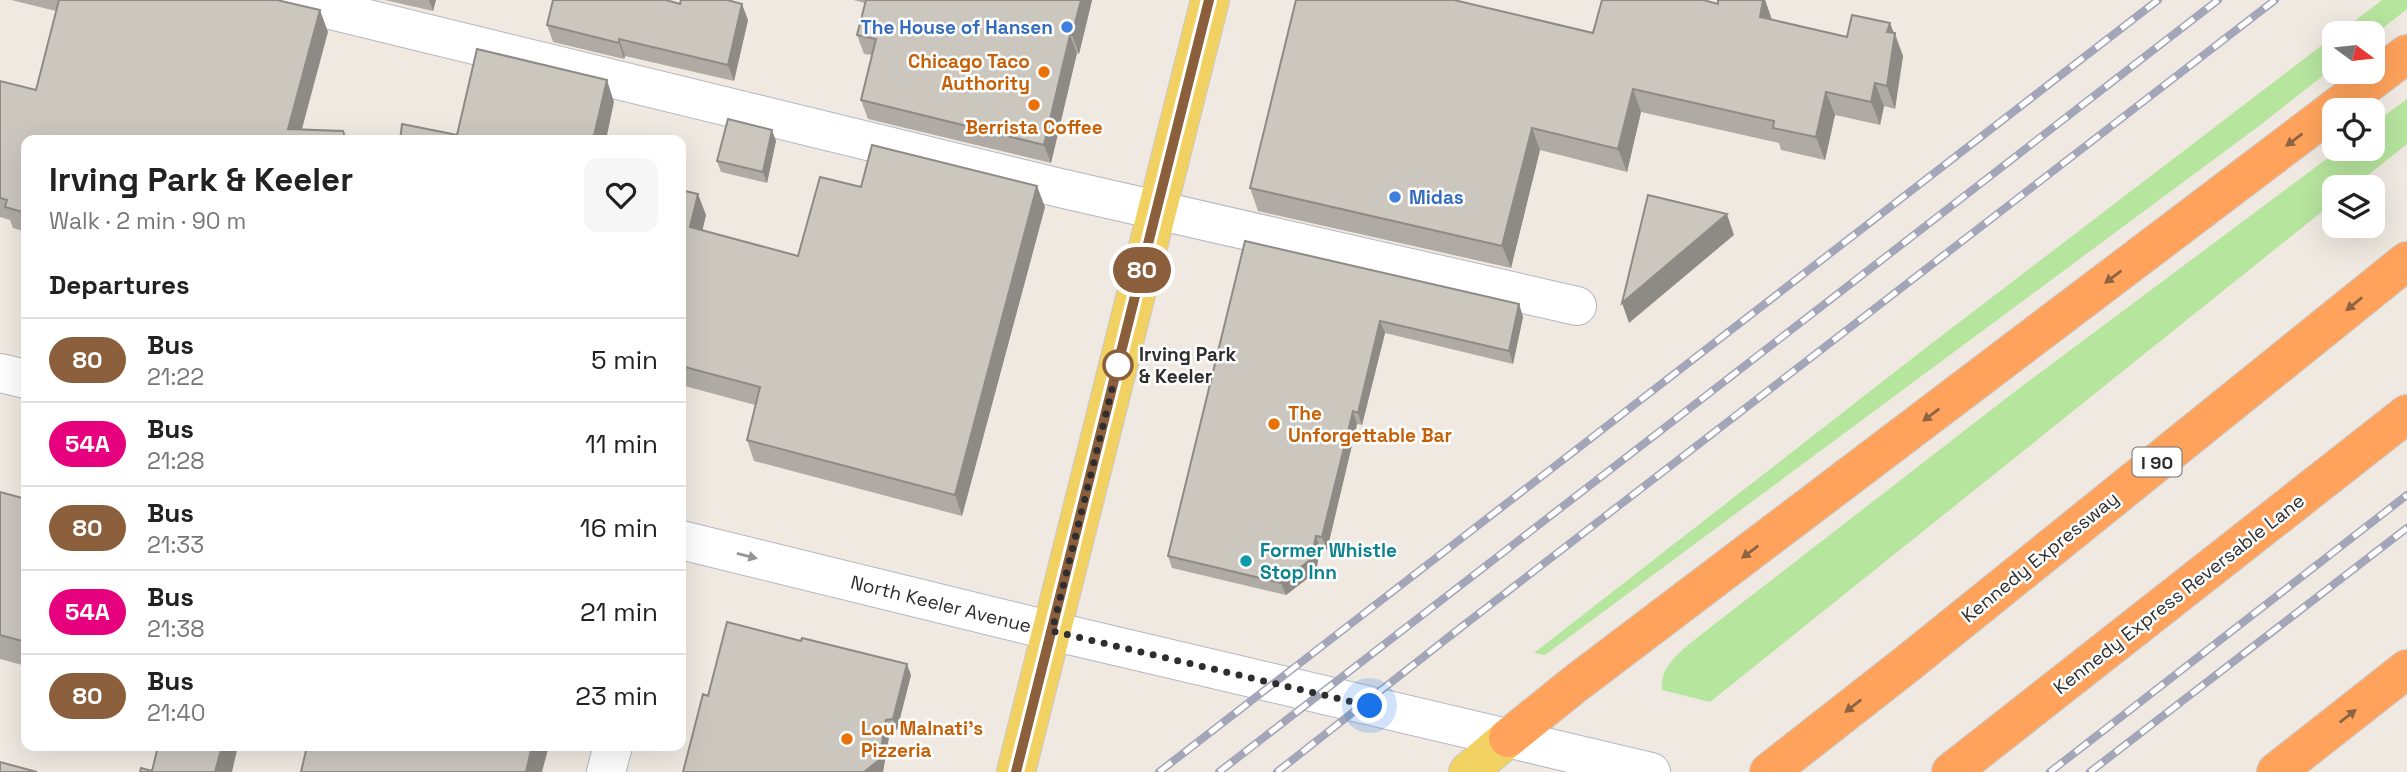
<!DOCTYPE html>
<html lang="en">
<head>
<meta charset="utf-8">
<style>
	:root { --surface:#fff; --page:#f6f6f6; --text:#222; --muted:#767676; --line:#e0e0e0 }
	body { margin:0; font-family:"Space Grotesk",sans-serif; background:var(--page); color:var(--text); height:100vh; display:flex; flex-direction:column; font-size:26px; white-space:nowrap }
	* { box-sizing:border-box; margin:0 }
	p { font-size:23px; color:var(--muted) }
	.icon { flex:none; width:38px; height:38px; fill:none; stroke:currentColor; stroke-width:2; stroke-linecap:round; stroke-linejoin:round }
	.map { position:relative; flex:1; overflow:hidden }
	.details { position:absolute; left:21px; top:135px; width:665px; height:616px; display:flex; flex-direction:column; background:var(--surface); border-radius:14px; box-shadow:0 7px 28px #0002 }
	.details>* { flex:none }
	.badge { padding:0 14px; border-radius:23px; font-size:24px; line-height:46px }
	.needle { width:46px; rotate:105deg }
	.controls { position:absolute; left:2322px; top:21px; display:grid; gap:14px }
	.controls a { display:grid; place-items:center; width:63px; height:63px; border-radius:14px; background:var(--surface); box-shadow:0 7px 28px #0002; font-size:35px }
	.you { position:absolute; width:35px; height:35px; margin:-18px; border:5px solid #fff; border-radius:50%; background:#1a73e8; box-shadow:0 0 0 10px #1a73e833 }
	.map>.badge { position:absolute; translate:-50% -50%; box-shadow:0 0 0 4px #fff }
	h2 { padding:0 28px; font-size:26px; line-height:63px }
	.round { display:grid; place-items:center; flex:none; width:74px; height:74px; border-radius:14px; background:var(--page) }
	.headline { display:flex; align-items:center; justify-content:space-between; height:119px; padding:0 28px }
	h1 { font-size:33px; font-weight:700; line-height:52px }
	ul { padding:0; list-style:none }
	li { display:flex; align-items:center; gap:21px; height:84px; padding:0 28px; border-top:2px solid var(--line) }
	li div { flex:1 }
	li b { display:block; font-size:26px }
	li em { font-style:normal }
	li .badge { min-width:77px; font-weight:700; text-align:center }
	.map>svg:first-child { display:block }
</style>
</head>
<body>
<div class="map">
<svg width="2407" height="772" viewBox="0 0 2407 772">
	<rect width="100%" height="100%" fill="#efe9e1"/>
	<path fill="#b6e59e" d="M2382,0H2407V9L2373,36V33H2339Z
		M2334,36V67L2263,123L1545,655L1534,653L1923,350Z
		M2407,99V144L2353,187H2334V202L1710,702L1662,690C1660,669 1674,658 1689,644L2013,393L2340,149H2373V124Z"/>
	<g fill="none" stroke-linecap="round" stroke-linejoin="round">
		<g stroke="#b4b7c1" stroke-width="40">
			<path id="minor" d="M290,0L1060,188L1577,306
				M0,373L26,379
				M681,540L1052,631L1651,772
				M606,772L613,746"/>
		</g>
		<g stroke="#c9c9c9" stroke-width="40">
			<path id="major" d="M1016,772L1210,0
				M1468,772L1508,738"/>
		</g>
		<g stroke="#c9c9c9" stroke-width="40">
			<path id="highway" d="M1508,738L1575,684L2407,54
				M1769,772L1907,664L2407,261
				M1951,772L2407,414
				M2276,772L2407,669"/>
		</g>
		<use href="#minor" stroke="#fff" stroke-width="38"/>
		<use href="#major" stroke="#f2d163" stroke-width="38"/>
		<use href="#highway" stroke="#ffa35c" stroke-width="38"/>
		<g stroke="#a3a6b8" stroke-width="8">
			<path id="rail" d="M1159,772L2158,0
				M1219,772L2218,0
				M1277,772L1464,625L2275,0
				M2050,772L2407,495
				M2090,772L2407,528"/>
		</g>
		<use href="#rail" stroke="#fff" stroke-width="5" stroke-dasharray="16" stroke-linecap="butt"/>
	</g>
	<path fill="#afaba4" d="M11,0H277L328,32L26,140V232L13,228L10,220L0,217V81L36,90L56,11Z
		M385,0H436L433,11Z
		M853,0H1092L1079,54L1077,53L1051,163L868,119L861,100L872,55L864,54L857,35L865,3Z
		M1765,0L1772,20L1847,37L1895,33L1903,56L1895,109L1884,106L1880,125L1835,115L1825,160L1781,150L1779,143L1641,112L1627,172L1540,150L1511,268L1258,211L1250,188L1718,4Z
		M748,20L734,81L625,56L624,59L553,42L547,25Z
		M776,141L767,183L721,172L717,161Z
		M861,187L1045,207L962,516L754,461L747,440L755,405L681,385V190L706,215L702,231L798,256Z
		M1245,241L1519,304L1523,317L1513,364L1385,333L1362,425L1357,424L1327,550L1320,548L1316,572L1286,595L1172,568L1168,556Z
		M0,492L26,499V666L0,659Z
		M801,641L911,675L897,730L890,731L883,772L708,696Z"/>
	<path fill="#8e8b86" d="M429,0H436L433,11Z
		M1081,0H1092L1079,54L1072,35Z
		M1763,0H1765L1772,20L1760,17Z
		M742,4L748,20L734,81L728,65Z
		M320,10L328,32L299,140L288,129Z
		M1890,23L1903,56L1895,109L1887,86V32Z
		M1070,35L1077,53L1051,163L1044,145Z
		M619,39L625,56L624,59L619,43Z
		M607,80L614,102L606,140H593Z
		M1875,83L1884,106L1880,125L1871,102Z
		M1633,89L1641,112L1627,172L1618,149Z
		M1826,92L1835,115L1825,160L1816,137Z
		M1532,128L1540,150L1511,268L1502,246Z
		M772,130L776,141L767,183L763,172Z
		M1037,186L1045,207L962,516L955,495Z
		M698,194L706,215L698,249L690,227Z
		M1727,214L1734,235L1629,323L1622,303Z
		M1519,304L1523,317L1513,364L1509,351Z
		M1380,321L1385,333L1362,425L1358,413Z
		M1353,411L1357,424L1327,550L1322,537Z
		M1316,536L1320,548L1316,572L1286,595L1281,583Z
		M907,664L911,675L897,730L893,719Z
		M886,720L890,731L883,772H864Z
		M222,746H238L232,772H215Z
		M532,746H549L542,772H526Z"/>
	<path fill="#cbc7bf" stroke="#8e8b86" stroke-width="2" d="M59,0H277L320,10L288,129L343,131L346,140H26V213L5,207L7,200L0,198V81L36,90Z
		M553,0H666L680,4L681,0H727L742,4L728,65L619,39V43L547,25Z
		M866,0H1081L1072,35H1070L1044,145L861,100L876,39L857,35Z
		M1296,0H1454L1593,33L1602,0H1703L1718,4V0H1763L1760,17L1847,37L1852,15L1890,23L1887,32L1895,33L1887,86L1875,83L1871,102L1826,92L1816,137L1773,128L1774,121L1633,89L1618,149L1532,128L1502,246L1250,188Z
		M477,49L607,80L593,140H400L402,124L457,135Z
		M728,119L772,130L763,172L717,161Z
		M872,145L1037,186L955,495L747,440L760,387L681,366V190L698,194L690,227L798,256L820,177L861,187Z
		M1648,195L1727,214L1622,303Z
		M1245,241L1519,304L1509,351L1380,321L1358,413L1353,411L1322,537L1316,536L1311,559L1281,583L1168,556Z
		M0,492L26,499V642L0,635Z
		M727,622L801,641L802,638L907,664L893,719L886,720L879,760L864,772H683L703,694L708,696Z
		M158,746H222L215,772H140L141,768L152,771Z
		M307,746H532L526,772H301Z
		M0,762L37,772H0Z"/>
	<defs><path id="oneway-solid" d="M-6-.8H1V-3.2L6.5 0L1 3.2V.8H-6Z" transform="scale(1.75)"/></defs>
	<g fill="#8c6343">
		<use href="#oneway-solid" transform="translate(2294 140) rotate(143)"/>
		<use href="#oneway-solid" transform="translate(2113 277) rotate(143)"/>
		<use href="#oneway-solid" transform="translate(2354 304) rotate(141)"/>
		<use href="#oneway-solid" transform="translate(1931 415) rotate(143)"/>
		<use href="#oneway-solid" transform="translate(1750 552) rotate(143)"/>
		<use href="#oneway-solid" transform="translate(1853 706) rotate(142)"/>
		<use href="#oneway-solid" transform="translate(2348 716) rotate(-38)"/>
	</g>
	<use fill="#969696" href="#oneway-solid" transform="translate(747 556) rotate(14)"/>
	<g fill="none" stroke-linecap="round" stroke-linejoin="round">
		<g stroke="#fff" stroke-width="16">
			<path id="line" d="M1016,772L1209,0"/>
		</g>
		<use href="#line" stroke="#8b5e3c" stroke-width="10"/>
		<path stroke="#2e2e2e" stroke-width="7" stroke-dasharray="0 12.6" d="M1118,365L1052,631L1370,706"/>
	</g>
	<g fill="#3f7fe0" stroke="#fff" stroke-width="2.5">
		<circle cx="1067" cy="27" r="7"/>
		<circle cx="1395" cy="197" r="7"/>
	</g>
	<g fill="#e8710a" stroke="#fff" stroke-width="2.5">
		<circle cx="1044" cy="72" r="7"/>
		<circle cx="1034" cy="105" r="7"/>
		<circle cx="1274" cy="424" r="7"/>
		<circle cx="847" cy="739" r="7"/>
	</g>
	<circle fill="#fff" stroke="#8b5e3c" stroke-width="3.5" cx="1118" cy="365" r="14"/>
	<circle fill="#0f9aa8" stroke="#fff" stroke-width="2.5" cx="1246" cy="561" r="7"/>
	<g text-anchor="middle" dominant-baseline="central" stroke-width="5" stroke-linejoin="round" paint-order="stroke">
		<rect fill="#fff" stroke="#6d6d6d" stroke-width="2" x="2132.5" y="447.5" width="49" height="29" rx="5"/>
		<g font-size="18" font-weight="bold" fill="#2e2e2e">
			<text x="2157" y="462">I 90</text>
		</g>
		<g font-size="19" font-weight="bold" fill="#366cbe" stroke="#fff" text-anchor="end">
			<text x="1053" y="27">The House of Hansen</text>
			<text x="1409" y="197" text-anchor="start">Midas</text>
		</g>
		<g font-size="19" font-weight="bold" fill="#c56008" stroke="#fff" text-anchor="start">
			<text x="1030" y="61" text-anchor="end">Chicago Taco<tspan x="1030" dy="22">Authority</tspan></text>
			<text x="1034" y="127" text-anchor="middle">Berrista Coffee</text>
			<text x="1288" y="413">The<tspan x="1288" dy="22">Unforgettable Bar</tspan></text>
			<text x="861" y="728">Lou Malnati's<tspan x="861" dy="22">Pizzeria</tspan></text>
		</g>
		<g font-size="19" font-weight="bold" fill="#2e2e2e" stroke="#fff" text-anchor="start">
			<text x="1139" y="354">Irving Park<tspan x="1139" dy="22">&amp; Keeler</tspan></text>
		</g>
		<g font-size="19" font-weight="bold" fill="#0d838f" stroke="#fff" text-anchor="start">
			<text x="1260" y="550">Former Whistle<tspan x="1260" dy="22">Stop Inn</tspan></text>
		</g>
		<g font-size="19" fill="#2e2e2e" stroke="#fff">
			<text transform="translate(2040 557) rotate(-39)">Kennedy Expressway</text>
			<text transform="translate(2179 594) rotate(-38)">Kennedy Express Reversable Lane</text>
			<text transform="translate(941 604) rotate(14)">North Keeler Avenue</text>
		</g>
	</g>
</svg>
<div class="controls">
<a><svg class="needle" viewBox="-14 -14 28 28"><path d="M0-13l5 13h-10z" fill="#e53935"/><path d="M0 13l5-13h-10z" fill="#767676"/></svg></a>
<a><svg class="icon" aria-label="locate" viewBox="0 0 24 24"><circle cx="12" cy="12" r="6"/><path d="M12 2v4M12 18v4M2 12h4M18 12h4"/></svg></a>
<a><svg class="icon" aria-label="layers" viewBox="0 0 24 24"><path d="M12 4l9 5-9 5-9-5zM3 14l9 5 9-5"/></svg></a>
</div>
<div class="you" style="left:1370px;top:706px"></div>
<b class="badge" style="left:1142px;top:270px;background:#8b5e3c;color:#fff">80</b>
<section class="details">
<div class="headline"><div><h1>Irving Park &amp; Keeler</h1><p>Walk · 2 min · 90 m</p></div><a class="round"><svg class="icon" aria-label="heart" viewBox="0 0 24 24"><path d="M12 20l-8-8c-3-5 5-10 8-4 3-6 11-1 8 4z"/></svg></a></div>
<h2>Departures</h2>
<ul>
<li><span class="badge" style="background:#8b5e3c;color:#fff">80</span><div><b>Bus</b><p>21:22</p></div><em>5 min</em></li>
<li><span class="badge" style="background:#e6007e;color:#fff">54A</span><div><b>Bus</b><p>21:28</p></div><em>11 min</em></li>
<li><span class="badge" style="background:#8b5e3c;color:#fff">80</span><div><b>Bus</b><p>21:33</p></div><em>16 min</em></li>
<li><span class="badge" style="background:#e6007e;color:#fff">54A</span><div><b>Bus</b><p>21:38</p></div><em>21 min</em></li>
<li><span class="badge" style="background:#8b5e3c;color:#fff">80</span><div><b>Bus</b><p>21:40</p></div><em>23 min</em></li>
</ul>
</section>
</div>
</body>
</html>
